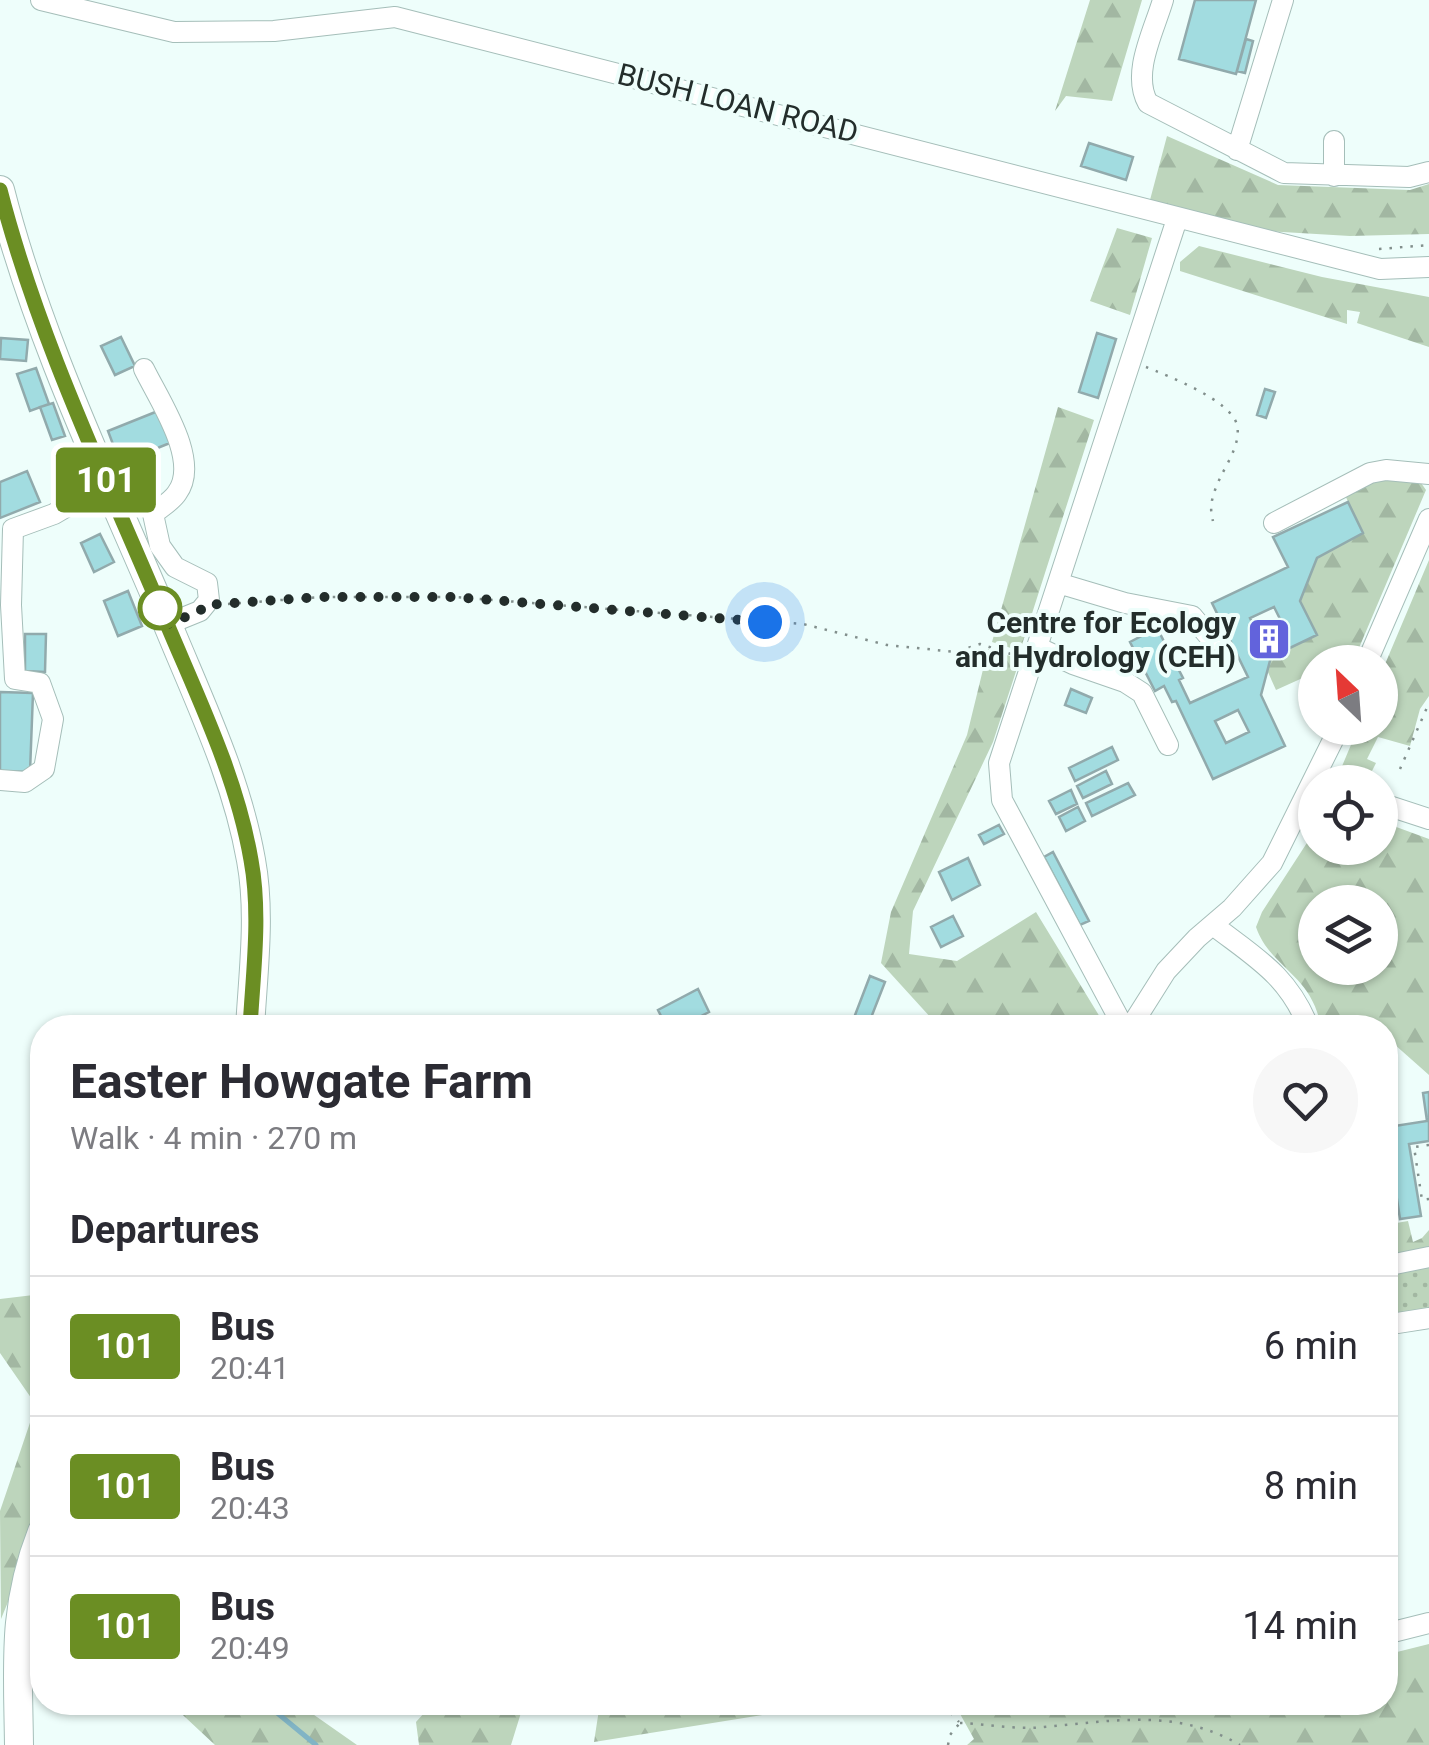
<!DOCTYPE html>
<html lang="en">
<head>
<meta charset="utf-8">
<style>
	:root { --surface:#fff; --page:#f7f7f7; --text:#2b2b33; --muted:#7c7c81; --line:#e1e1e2 }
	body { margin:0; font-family:Roboto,sans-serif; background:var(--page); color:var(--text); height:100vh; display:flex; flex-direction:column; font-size:38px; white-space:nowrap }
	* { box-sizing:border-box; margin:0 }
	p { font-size:32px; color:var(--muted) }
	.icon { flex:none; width:55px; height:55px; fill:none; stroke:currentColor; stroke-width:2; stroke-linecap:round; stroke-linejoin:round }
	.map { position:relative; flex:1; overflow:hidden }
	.panel { position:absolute; left:30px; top:1015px; width:1368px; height:700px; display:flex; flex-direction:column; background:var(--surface); border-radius:40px; box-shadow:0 2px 8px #0004 }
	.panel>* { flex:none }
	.badge { padding:0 20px; border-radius:8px; font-size:35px; line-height:65px }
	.needle { width:65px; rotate:335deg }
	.fabs { position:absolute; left:1298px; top:645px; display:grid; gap:20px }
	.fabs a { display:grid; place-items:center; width:100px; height:100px; border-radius:50%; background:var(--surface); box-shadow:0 2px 8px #0004; font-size:50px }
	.you { position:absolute; width:50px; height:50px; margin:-25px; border:8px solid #fff; border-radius:50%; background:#1a73e8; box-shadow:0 0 0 15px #1a73e833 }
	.map>.badge { position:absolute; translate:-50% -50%; box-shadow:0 0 0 5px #fff }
	h2 { padding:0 40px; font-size:38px; line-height:90px }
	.round { display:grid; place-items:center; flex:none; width:105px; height:105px; border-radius:52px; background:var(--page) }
	.headline { display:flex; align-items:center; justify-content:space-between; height:170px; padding:0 40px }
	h1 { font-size:48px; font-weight:700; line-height:75px }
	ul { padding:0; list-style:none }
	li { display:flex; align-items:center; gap:30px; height:140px; padding:0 40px; border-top:2px solid var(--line) }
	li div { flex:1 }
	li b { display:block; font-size:38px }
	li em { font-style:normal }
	li .badge { min-width:110px; font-weight:700; text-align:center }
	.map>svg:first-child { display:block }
</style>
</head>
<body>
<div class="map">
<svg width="1429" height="1745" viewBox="0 0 1429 1745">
	<defs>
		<pattern id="grass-dots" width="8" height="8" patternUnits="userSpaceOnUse" patternTransform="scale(2.5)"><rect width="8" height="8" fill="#bdd5bc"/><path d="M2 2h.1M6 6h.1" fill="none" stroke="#a2b7a2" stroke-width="1.8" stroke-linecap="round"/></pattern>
		<pattern id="forest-firs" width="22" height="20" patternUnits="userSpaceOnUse" patternTransform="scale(2.5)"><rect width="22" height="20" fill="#bdd5bc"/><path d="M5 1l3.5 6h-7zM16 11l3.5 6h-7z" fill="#a2b7a2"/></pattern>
	</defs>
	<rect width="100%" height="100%" fill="#eefefb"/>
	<path fill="url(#grass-dots)" d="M1429,1264V1308L1385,1315V1273Z"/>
	<path fill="url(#forest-firs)" fill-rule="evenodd" d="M1090,0H1142L1112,101L1066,96L1055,111Z
		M1167,136L1278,185L1410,190L1429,184V234L1350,236L1267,231L1150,200Z
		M1117,228L1152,238L1130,315L1090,301Z
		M1199,246L1322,277L1429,297V347L1357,323L1360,312L1347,310V324L1180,271V262Z
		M1058,407L1094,420L1020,651L992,642Z
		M1382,477L1419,480L1426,490L1353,662H1315L1313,716L1301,696L1314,689L1307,676L1276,690L1267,670L1271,657L1317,635L1300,601L1317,558L1362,533L1345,495Z
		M1429,560V696L1420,709L1410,746L1378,737L1367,759L1376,763L1367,781L1340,771L1358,728H1380V676Z
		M988,649L1020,659L993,742L913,911L909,954L957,961L1036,912L1106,1027H932V1019L881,963L891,912L967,735Z
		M1380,821L1429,839V1075L1385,1036V1028L1321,1027C1312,974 1270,968 1256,927L1262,912L1314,832L1315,848H1380ZM1315,902H1380V968H1315Z
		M1408,1221L1413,1242L1422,1238L1429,1230V1252L1385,1260V1225Z
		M42,1294V1519L1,1619L0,1511L36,1405L0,1353V1299Z
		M42,1568V1670L29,1667L36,1594Z
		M1429,1644V1745H967L974,1739L959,1712L958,1703L1385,1702V1655Z
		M170,1703H297L357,1745H215Z
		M433,1703V1702L524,1703L511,1745H419L416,1722Z
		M600,1703V1702L837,1703L594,1742Z"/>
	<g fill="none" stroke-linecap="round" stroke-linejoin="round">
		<path stroke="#81b4c5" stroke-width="5" d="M264,1702L316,1745"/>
	</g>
	<path fill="#a2dce0" stroke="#91aaac" stroke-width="2.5" fill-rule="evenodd" d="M1195,0H1256L1236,74L1179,59Z
		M1246,39L1253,41L1245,73L1237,71Z
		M1089,143L1133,157L1126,180L1081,166Z
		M1097,333L1116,339L1098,398L1079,392Z
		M121,337L135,366L115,375L101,346Z
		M1,338L28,340L26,361L0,359Z
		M36,368L49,404L30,411L17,374Z
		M1265,389L1275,392L1266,418L1257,415Z
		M53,403L65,436L52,440L40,407Z
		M158,411L170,443L120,463L108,431Z
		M27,471L40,502L0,518V482Z
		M1348,502L1363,533L1317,558L1300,601L1317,635L1271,657L1261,695L1285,746L1213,779L1176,701L1172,702L1164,686L1155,691L1130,642L1157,628L1183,678L1179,680L1190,703L1248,677L1212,603L1288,567L1273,537ZM1274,607L1283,625L1259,637L1250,618ZM1238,710L1249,732L1226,743L1215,721Z
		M100,534L114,562L94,572L81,543Z
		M128,591L142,626L118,636L104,601Z
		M25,634H46L45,672L25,671Z
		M1071,689L1092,698L1086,713L1065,705Z
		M0,692L33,693L30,772L0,771Z
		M1112,747L1118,760L1075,781L1069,768Z
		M1106,771L1112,784L1083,798L1077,786Z
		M1128,783L1135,795L1092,816L1086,803Z
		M1071,790L1077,804L1056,814L1049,801Z
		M1078,807L1085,821L1066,831L1059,817Z
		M999,825L1004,834L984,844L979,835Z
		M1053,852L1089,921L1080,925L1044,857Z
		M968,858L980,885L952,900L939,872Z
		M953,916L963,936L941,947L931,927Z
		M870,976L885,982L867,1028H864L852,1023Z
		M698,989L709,1012L678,1028H667L658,1010Z
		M1429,1092V1141L1409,1144L1421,1216L1400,1219L1391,1160L1385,1161V1146L1390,1145L1388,1127L1427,1121L1423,1093Z"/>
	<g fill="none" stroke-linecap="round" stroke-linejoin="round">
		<g stroke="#a5beb9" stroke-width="22">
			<path id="minor" d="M41,0L174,32L274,31L395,17L1380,269L1429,267
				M1163,0C1154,31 1131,73 1148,103L1284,173L1409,177L1429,172
				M1237,150L1283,0
				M1334,176V141
				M144,369C159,400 201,461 177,493C172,501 160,508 153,514L160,546L175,567L207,583L209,600L200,611L168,624
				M1274,523L1370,473L1386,470L1429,474
				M1058,583L1125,603L1192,616L1212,640
				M1037,647L1073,664L1125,682L1142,693L1168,745
				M1367,662L1429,519
				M0,780L25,782L44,769L53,719L40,683L15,679L11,605L13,529L54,514L107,483
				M1380,803L1429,819
				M1213,925C1256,958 1288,975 1309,1028
				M1124,1028L1002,800L999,763L1177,219
				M1130,1028L1166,971L1197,938L1232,908L1272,863L1339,728
				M1385,1266L1429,1257
				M1385,1325L1429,1318
				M1385,1634L1429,1623"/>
		</g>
		<g stroke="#a5beb9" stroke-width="30">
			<path id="highway" d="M0,190C39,343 109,485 170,630C201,705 237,780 251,860C261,914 253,973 250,1028
				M19,1745C18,1665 12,1608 42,1532"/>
		</g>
		<path stroke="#828f8c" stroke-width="2.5" stroke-dasharray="2.5 8" stroke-linecap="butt" d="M1379,249L1429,245
			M1146,367C1168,376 1231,400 1237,425C1241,442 1228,462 1221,476C1214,491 1208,505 1213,521
			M228,604L322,597H454L803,624L887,645L956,652L980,644L1017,656
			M1400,769L1429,703
			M1385,1121L1388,1145
			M1429,1145L1414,1147L1422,1200L1429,1199
			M951,1702L952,1714L959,1722
			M960,1723C987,1724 1017,1730 1044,1727C1112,1721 1178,1708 1240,1745
			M948,1745L950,1735L959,1724"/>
		<use href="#minor" stroke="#fff" stroke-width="20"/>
		<use href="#highway" stroke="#fff" stroke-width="28"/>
	</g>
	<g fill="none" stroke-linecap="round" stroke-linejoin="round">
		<g stroke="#fff" stroke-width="22">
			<path id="line" d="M0,190C39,341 107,481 167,624C199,700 237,778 251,860C261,914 253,973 250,1028"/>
		</g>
		<use href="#line" stroke="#6b8e23" stroke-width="15"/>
		<path stroke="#232d2b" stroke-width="10" stroke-dasharray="0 18" d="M160,608L168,624L200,611L205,605L322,597H454L765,622"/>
	</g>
	<defs>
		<g id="building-square" transform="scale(2.25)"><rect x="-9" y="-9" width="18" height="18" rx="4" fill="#6263dc" stroke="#eefefb"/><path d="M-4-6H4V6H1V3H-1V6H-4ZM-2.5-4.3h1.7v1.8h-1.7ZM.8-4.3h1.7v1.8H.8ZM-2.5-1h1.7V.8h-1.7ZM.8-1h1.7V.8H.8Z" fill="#fff"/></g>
	</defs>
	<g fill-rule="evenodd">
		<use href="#building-square" x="1269" y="639"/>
	</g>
	<circle fill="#fff" stroke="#6b8e23" stroke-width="5" cx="160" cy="608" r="20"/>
	<g text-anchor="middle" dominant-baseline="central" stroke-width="8" stroke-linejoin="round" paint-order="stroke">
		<g font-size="30" fill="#232d2b" stroke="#eefefb">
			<text transform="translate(738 103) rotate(14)">BUSH LOAN ROAD</text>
		</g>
		<g font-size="30" font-weight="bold" fill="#232d2b" stroke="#eefefb" text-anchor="end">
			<text x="1236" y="622">Centre for Ecology<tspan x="1236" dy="34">and Hydrology (CEH)</tspan></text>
		</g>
	</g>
</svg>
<div class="fabs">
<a><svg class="needle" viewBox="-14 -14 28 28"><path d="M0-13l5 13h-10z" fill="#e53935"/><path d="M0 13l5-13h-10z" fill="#7c7c81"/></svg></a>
<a><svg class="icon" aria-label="locate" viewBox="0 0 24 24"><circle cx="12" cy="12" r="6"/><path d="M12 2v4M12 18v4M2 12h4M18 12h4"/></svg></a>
<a><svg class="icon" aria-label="layers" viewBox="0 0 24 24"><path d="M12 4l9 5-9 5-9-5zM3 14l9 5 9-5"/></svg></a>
</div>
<div class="you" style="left:765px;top:622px"></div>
<b class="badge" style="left:106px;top:480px;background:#6b8e23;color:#fff">101</b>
<section class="panel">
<div class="headline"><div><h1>Easter Howgate Farm</h1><p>Walk · 4 min · 270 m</p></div><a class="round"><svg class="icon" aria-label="heart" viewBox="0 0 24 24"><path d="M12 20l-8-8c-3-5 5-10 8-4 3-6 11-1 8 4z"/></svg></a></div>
<h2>Departures</h2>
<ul>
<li><span class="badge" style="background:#6b8e23;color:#fff">101</span><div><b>Bus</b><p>20:41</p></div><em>6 min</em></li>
<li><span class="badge" style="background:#6b8e23;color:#fff">101</span><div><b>Bus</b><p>20:43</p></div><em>8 min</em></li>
<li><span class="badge" style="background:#6b8e23;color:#fff">101</span><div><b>Bus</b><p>20:49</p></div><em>14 min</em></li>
</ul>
</section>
</div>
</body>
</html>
